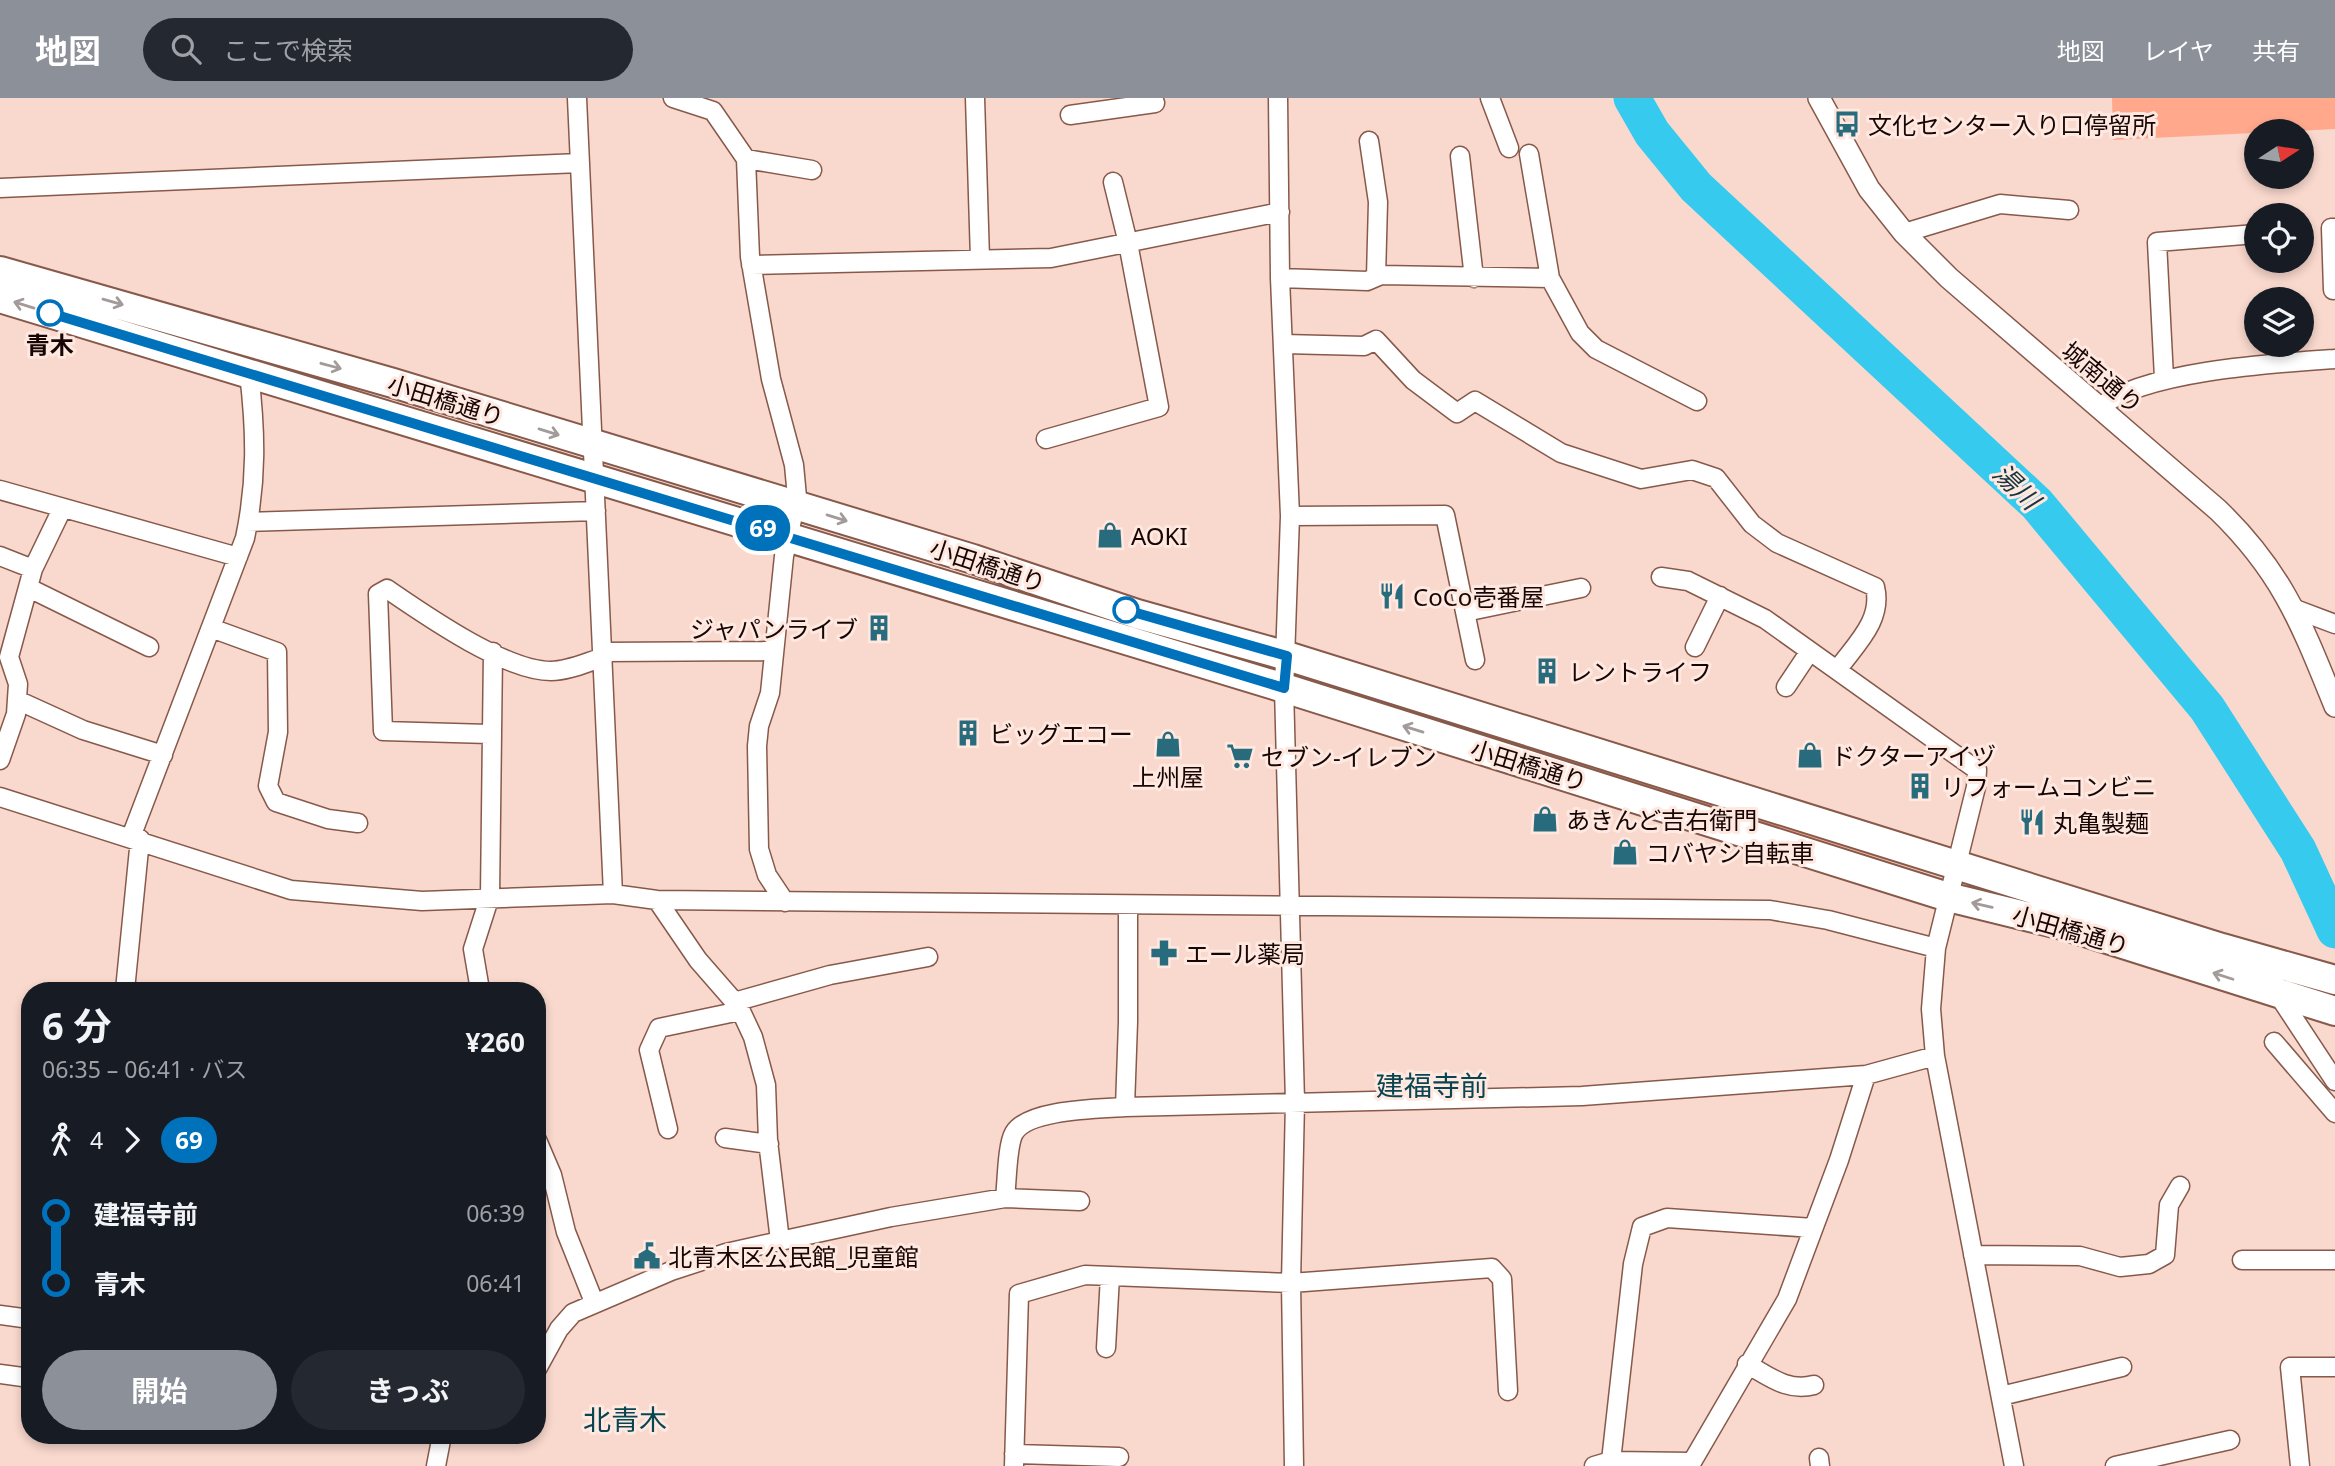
<!DOCTYPE html>
<html lang="ja">
<head>
<meta charset="utf-8">
<style>
	:root { --surface:#171b24; --page:#242831; --text:#f1f3f6; --muted:#9ea1a6; --accent:#8c9099 }
	body { margin:0; font-family:"Noto Sans","Noto Sans JP",sans-serif; background:var(--page); color:var(--text); height:100vh; display:flex; flex-direction:column; font-size:26px; white-space:nowrap }
	* { box-sizing:border-box; margin:0 }
	p { font-size:23px; color:var(--muted) }
	.icon { flex:none; width:38px; height:38px; fill:none; stroke:currentColor; stroke-width:2; stroke-linecap:round; stroke-linejoin:round }
	.map { position:relative; flex:1; overflow:hidden }
	.details { position:absolute; left:21px; top:884px; width:525px; height:462px; display:flex; flex-direction:column; background:var(--surface); border-radius:28px; box-shadow:0 4px 10px #0003 }
	.details>* { flex:none }
	.badge { padding:0 14px; border-radius:23px; font-size:24px; line-height:46px }
	.needle { width:46px; rotate:78deg }
	.buttons { position:absolute; left:2244px; top:21px; display:grid; gap:14px }
	.buttons a { display:grid; place-items:center; width:70px; height:70px; border-radius:50%; background:var(--surface); box-shadow:0 4px 10px #0003; font-size:35px }
	.map>.badge { position:absolute; translate:-50% -50%; box-shadow:0 0 0 4px #fff }
	.legs { display:flex; align-items:center; gap:10px; height:77px; padding:0 21px; font-size:23px }
	.legs p { margin-inline-start:auto }
	.head { display:flex; align-items:center; justify-content:space-between; height:119px; padding:0 21px }
	h1 { font-size:38px; font-weight:700; line-height:52px }
	.action { display:flex; gap:14px; margin-top:auto; padding:14px 21px }
	.action a { flex:1; height:80px; border-radius:42px; background:var(--accent); color:#fff; font-size:28px; font-weight:700; line-height:80px; text-align:center }
	.action a+a { background:var(--page); color:var(--text) }
	ul { padding:0 21px; list-style:none }
	li { display:flex; align-items:center; gap:24px; height:70px; font-size:26px }
	li i { display:grid; place-items:center; width:10px; height:100%; margin:0 9px; background:currentColor }
	li i::after { content:''; width:18px; height:18px; margin:-9px; border:5px solid; border-radius:50%; background:var(--surface) }
	li p { margin-inline-start:auto }
	li:first-child i { background:linear-gradient(#0000 50%,currentColor 0) }
	li:last-child i { background:linear-gradient(currentColor 50%,#0000 0) }
	header { display:flex; align-items:center; gap:42px; box-sizing:border-box; height:98px; padding:0 35px; background:var(--accent); color:#fff }
	header strong { font-size:33px }
	nav { display:flex; gap:38px; margin-inline-start:auto; font-size:24px }
	.search { width:490px; height:63px; background:var(--page); display:flex; align-items:center; gap:18px; box-sizing:border-box; padding:0 24px; border-radius:38px; color:var(--muted); font-size:26px }
	.map>svg:first-child { display:block }
</style>
</head>
<body>
<header>
<strong>地図</strong>
<div class="search"><svg class="icon" aria-label="search" viewBox="0 0 24 24"><circle cx="10" cy="10" r="6"/><path d="M15 15l6 6"/></svg>ここで検索</div>
<nav><a>地図</a><a>レイヤ</a><a>共有</a></nav>
</header>
<div class="map">
<svg width="2335" height="1368" viewBox="0 0 2335 1368">
	<rect width="100%" height="100%" fill="#f9d8cd"/>
	<path fill="#ffa88c" d="M2112,0H2335V31L2113,42Z
		M1456,624L1933,768L1931,776L1526,652Z"/>
	<g fill="none" stroke-linecap="round" stroke-linejoin="round">
		<path stroke="#35caee" stroke-width="37" d="M1632,0L1652,35L1696,89L2037,406L2207,610L2298,752L2335,832"/>
		<g stroke="#87594a" stroke-width="21">
			<path id="minor" d="M577,0L613,796
				M673,0L713,13L746,61L750,159L771,281L794,367L797,399L784,458L770,595L759,628L757,648L759,751L767,777L785,804
				M975,0L980,161
				M1278,0L1280,180L1290,418L1284,590L1295,1004L1291,1185L1294,1368
				M1490,0L1509,50
				M1070,17L1155,5L1153,0
				M1369,43L1378,104L1376,179
				M1529,56L1550,180
				M1460,58L1474,180
				M746,61L812,72
				M0,90L580,65
				M1904,135L2000,106L2069,112
				M751,167L1051,160L1280,114
				M1280,180L1367,183L1381,177L1550,180L1580,235L1596,251L1697,303
				M2333,192L2331,130H2335
				M1284,246L1364,248L1376,242L1413,282L1457,315L1475,303L1561,355L1641,381L1692,372L1716,380L1752,426L1777,445L1875,489C1883,522 1856,546 1838,571
				M2164,280L2157,144L2256,136
				M2099,310C2143,273 2276,265 2335,261
				M1046,341L1159,309L1128,145L1113,84
				M0,392L238,459
				M1290,418L1445,417L1475,562
				M248,424L596,413
				M0,458L33,471
				M1661,479L1688,483L1765,521L1977,672L1976,689L1936,850L1931,911L1935,958L2014,1368
				M29,490L149,549
				M2295,511L2335,526
				M1465,514L1581,490
				M211,530L277,554L278,634L268,688L276,704L328,721L358,725
				M1695,549L1720,498
				M603,554L773,553
				M1786,589L1810,553
				M17,602L83,632L163,657
				M489,636L383,633L378,496L387,491C425,517 505,573 551,573C569,573 587,564 604,559
				M0,662L16,616L18,586L9,559L33,471L62,411
				M0,699L291,792L422,803L613,796L657,802L1770,812L1828,822L1936,850
				M131,739L245,440C257,383 256,334 249,275
				M657,802L698,862L739,909L753,939L766,987L768,1043L780,1143
				M125,892L140,741
				M480,892L473,851L490,798L493,554
				M2277,895L2335,983
				M734,904L830,877L928,859
				M2274,944L2335,1015
				M1125,1009L1128,924V809
				M668,1031L649,952L659,930L740,913
				M725,1040L769,1046
				M537,1042L552,1077L566,1134L594,1204
				M1005,1100L1080,1103
				M1973,1157L2080,1158L2120,1169L2149,1166L2165,1157L2169,1107L2180,1088
				M2242,1162H2335
				M0,1217L30,1221
				M1106,1250L1110,1178
				M1747,1266C1770,1279 1788,1294 1814,1287
				M537,1271L559,1231L573,1215L671,1173L726,1155L780,1143L891,1119L1005,1100C1007,1084 1007,1047 1014,1035C1028,1011 1099,1011 1125,1009L1582,998L1866,977
				M0,1276L30,1280
				M2001,1298L2122,1269
				M1014,1356L1119,1359
				M1819,1360L1820,1368
				M1611,1363L1633,1166L1642,1129L1667,1120L1813,1130
				M436,1368L442,1337
				M1014,1368L1019,1196L1085,1177L1291,1185L1492,1170L1502,1181L1508,1293
				M1594,1368L1611,1363L1692,1364L1787,1201L1839,1062L1866,977L1935,958
				M2115,1368L2230,1342
				M2300,1368L2290,1269H2335"/>
		</g>
		<g stroke="#87594a" stroke-width="24">
			<path id="tertiary" d="M1819,0L1869,91L1904,135L1949,180L2218,412C2283,475 2302,527 2335,608"/>
		</g>
		<g stroke="#87594a" stroke-width="32">
			<path id="primary" d="M0,173L393,285L973,461L1137,516L1287,558L2222,850L2335,882
				M0,200L1284,590L1948,799L2066,828L2335,913"/>
		</g>
		<use href="#minor" stroke="#fff" stroke-width="18"/>
		<use href="#tertiary" stroke="#fff" stroke-width="21"/>
		<use href="#primary" stroke="#fff" stroke-width="28"/>
	</g>
	<defs><path id="oneway-shaft" d="M-6 0H5M1.5-3L5.5 0L1.5 3" fill="none" stroke-width="1.6" stroke-linecap="round" stroke-linejoin="round" transform="scale(1.75)"/></defs>
	<g stroke="#a29b9a">
		<use href="#oneway-shaft" transform="translate(113 204) rotate(16)"/>
		<use href="#oneway-shaft" transform="translate(24 207) rotate(-163)"/>
		<use href="#oneway-shaft" transform="translate(331 268) rotate(15)"/>
		<use href="#oneway-shaft" transform="translate(549 334) rotate(17)"/>
		<use href="#oneway-shaft" transform="translate(837 420) rotate(17)"/>
		<use href="#oneway-shaft" transform="translate(1413 631) rotate(-163)"/>
		<use href="#oneway-shaft" transform="translate(1982 807) rotate(-167)"/>
		<use href="#oneway-shaft" transform="translate(2223 878) rotate(-162)"/>
	</g>
	<g fill="none" stroke-linecap="round" stroke-linejoin="round">
		<g stroke="#fff" stroke-width="16">
			<path id="line-1" d="M50,215L1284,590L1287,558L1126,512"/>
		</g>
		<use href="#line-1" stroke="#0072bc" stroke-width="10"/>
	</g>
	<defs>
		<g id="bus-bare" transform="scale(2.1)"><path d="M-5-6H5V4H4V6H2V4H-2V6H-4V4H-5ZM-3.5-4V0h7V-4ZM-3.5 1.2v1.5H-2V1.2ZM2 1.2v1.5H3.5V1.2Z" fill="#286b7d" stroke="#fee8e0" stroke-width="2.5" paint-order="stroke"/></g>
		<g id="shop-bare" transform="scale(2.1)"><path d="M-5-2.5h2.3a2.7 3.5 0 0 1 5.4 0H5L5.5 6h-11ZM-1.5-2.5h3a1.5 2.3 0 0 0-3 0Z" fill="#286b7d" stroke="#fee8e0" stroke-width="2.5" paint-order="stroke"/></g>
		<g id="restaurant-bare" transform="scale(2.1)"><path d="M-5-6h1v4h1v-4h1v4h1v-4h1v5L-1.5 .5V6h-2V.5L-5-1ZM5-6V6H3V1.5H1.5Q1.5-4 5-6Z" fill="#286b7d" stroke="#fee8e0" stroke-width="2.5" paint-order="stroke"/></g>
		<g id="building-bare" transform="scale(2.1)"><path d="M-4-6H4V6H1V3H-1V6H-4ZM-2.5-4.3h1.7v1.8h-1.7ZM.8-4.3h1.7v1.8H.8ZM-2.5-1h1.7V.8h-1.7ZM.8-1h1.7V.8H.8Z" fill="#286b7d" stroke="#fee8e0" stroke-width="2.5" paint-order="stroke"/></g>
		<g id="supermarket-bare" transform="scale(2.1)"><path d="M-6-5.5h2.5l.6 2H6L4.5 2H-2.5L-4.4-4H-6ZM-1.5 3.2a1.3 1.3 0 1 0 .1 0ZM3 3.2a1.3 1.3 0 1 0 .1 0Z" fill="#286b7d" stroke="#fee8e0" stroke-width="2.5" paint-order="stroke"/></g>
		<g id="pharmacy-bare" transform="scale(2.1)"><path d="M-2-6h4v4h4v4h-4v4h-4v-4h-4v-4h4Z" fill="#286b7d" stroke="#fee8e0" stroke-width="2.5" paint-order="stroke"/></g>
		<g id="civic-bare" transform="scale(2.1)"><path d="M-.6-6.5H3V-4.5H.6V-3L4-1V1h2V6H-6V1h2V-1L-.6-3ZM-1.2 2.5V6h2.4V2.5Z" fill="#286b7d" stroke="#fee8e0" stroke-width="2.5" paint-order="stroke"/></g>
	</defs>
	<g fill-rule="evenodd">
		<use href="#bus-bare" x="1847" y="26"/>
		<use href="#shop-bare" x="1110" y="437"/>
		<use href="#restaurant-bare" x="1392" y="498"/>
		<use href="#building-bare" x="879" y="530"/>
		<use href="#building-bare" x="1547" y="573"/>
		<use href="#building-bare" x="968" y="635"/>
		<use href="#shop-bare" x="1168" y="646"/>
		<use href="#shop-bare" x="1810" y="657"/>
		<use href="#supermarket-bare" x="1240" y="658"/>
		<use href="#building-bare" x="1920" y="688"/>
		<use href="#shop-bare" x="1545" y="721"/>
		<use href="#restaurant-bare" x="2032" y="724"/>
		<use href="#shop-bare" x="1625" y="754"/>
		<use href="#pharmacy-bare" x="1164" y="855"/>
		<use href="#civic-bare" x="647" y="1158"/>
	</g>
	<g fill="#fff" stroke="#0072bc" stroke-width="3.5">
		<circle cx="50" cy="215" r="12"/>
		<circle cx="1126" cy="512" r="12"/>
	</g>
	<g text-anchor="middle" dominant-baseline="central" stroke-width="6" stroke-linejoin="round" paint-order="stroke">
		<g font-size="24" fill="#170603" stroke="#fee8e0" text-anchor="start">
			<text x="1868" y="26">文化センター入り口停留所</text>
			<text x="1131" y="437">AOKI</text>
			<text x="1413" y="498">CoCo壱番屋</text>
			<text x="858" y="530" text-anchor="end">ジャパンライブ</text>
			<text x="1568" y="573">レントライフ</text>
			<text x="989" y="635">ビッグエコー</text>
			<text x="1831" y="657">ドクターアイヅ</text>
			<text x="1261" y="658">セブン-イレブン</text>
			<text x="1168" y="678" text-anchor="middle">上州屋</text>
			<text x="1941" y="688">リフォームコンビニ</text>
			<text x="1566" y="721">あきんど吉右衛門</text>
			<text x="2053" y="724">丸亀製麺</text>
			<text x="1646" y="754">コバヤシ自転車</text>
			<text x="1185" y="855">エール薬局</text>
			<text x="668" y="1158">北青木区公民館_児童館</text>
		</g>
		<g font-size="24" font-weight="bold" fill="#170603" stroke="#fee8e0">
			<text x="50" y="246">青木</text>
		</g>
		<g font-size="24" fill="#170603" stroke="#fee8e0">
			<text transform="translate(2103 279) rotate(40)">城南通り</text>
			<text transform="translate(446 302) rotate(17)">小田橋通り</text>
			<text transform="translate(988 467) rotate(18)">小田橋通り</text>
			<text transform="translate(1529 667) rotate(17)">小田橋通り</text>
			<text transform="translate(2071 832) rotate(16)">小田橋通り</text>
		</g>
		<g font-size="26" font-style="italic" fill="#18363e" stroke="#fee8e0">
			<text transform="translate(2017 388) rotate(44)">湯川</text>
		</g>
		<g font-size="28" fill="#094451" stroke="#fee8e0">
			<text x="1432" y="987">建福寺前</text>
			<text x="625" y="1321">北青木</text>
		</g>
	</g>
</svg>
<div class="buttons">
<a><svg class="needle" viewBox="-14 -14 28 28"><path d="M0-13l5 13h-10z" fill="#e53935"/><path d="M0 13l5-13h-10z" fill="#9ea1a6"/></svg></a>
<a><svg class="icon" aria-label="locate" viewBox="0 0 24 24"><circle cx="12" cy="12" r="6"/><path d="M12 2v4M12 18v4M2 12h4M18 12h4"/></svg></a>
<a><svg class="icon" aria-label="layers" viewBox="0 0 24 24"><path d="M12 4l9 5-9 5-9-5zM3 14l9 5 9-5"/></svg></a>
</div>
<b class="badge" style="left:763px;top:430px;background:#0072bc;color:#fff">69</b>
<section class="details">
<div class="head"><div><h1>6 分</h1><p>06:35 – 06:41 · バス</p></div><b>¥260</b></div>
<div class="legs"><svg class="icon" aria-label="walk" viewBox="0 0 24 24"><circle cx="13" cy="4" r="2"/><path d="M13 8l-2 6 4 7M11 14l-3 7M7 12l3-4h3l4 4"/></svg>4<svg class="icon" aria-label="forward" viewBox="0 0 24 24"><path d="M9 5l7 7-7 7"/></svg><b class="badge" style="background:#0072bc;color:#fff">69</b></div>
<ul>
<li><i style="color:#0072bc"></i><b>建福寺前</b><p>06:39</p></li>
<li><i style="color:#0072bc"></i><b>青木</b><p>06:41</p></li>
</ul>
<div class="action"><a>開始</a><a>きっぷ</a></div>
</section>
</div>
</body>
</html>
